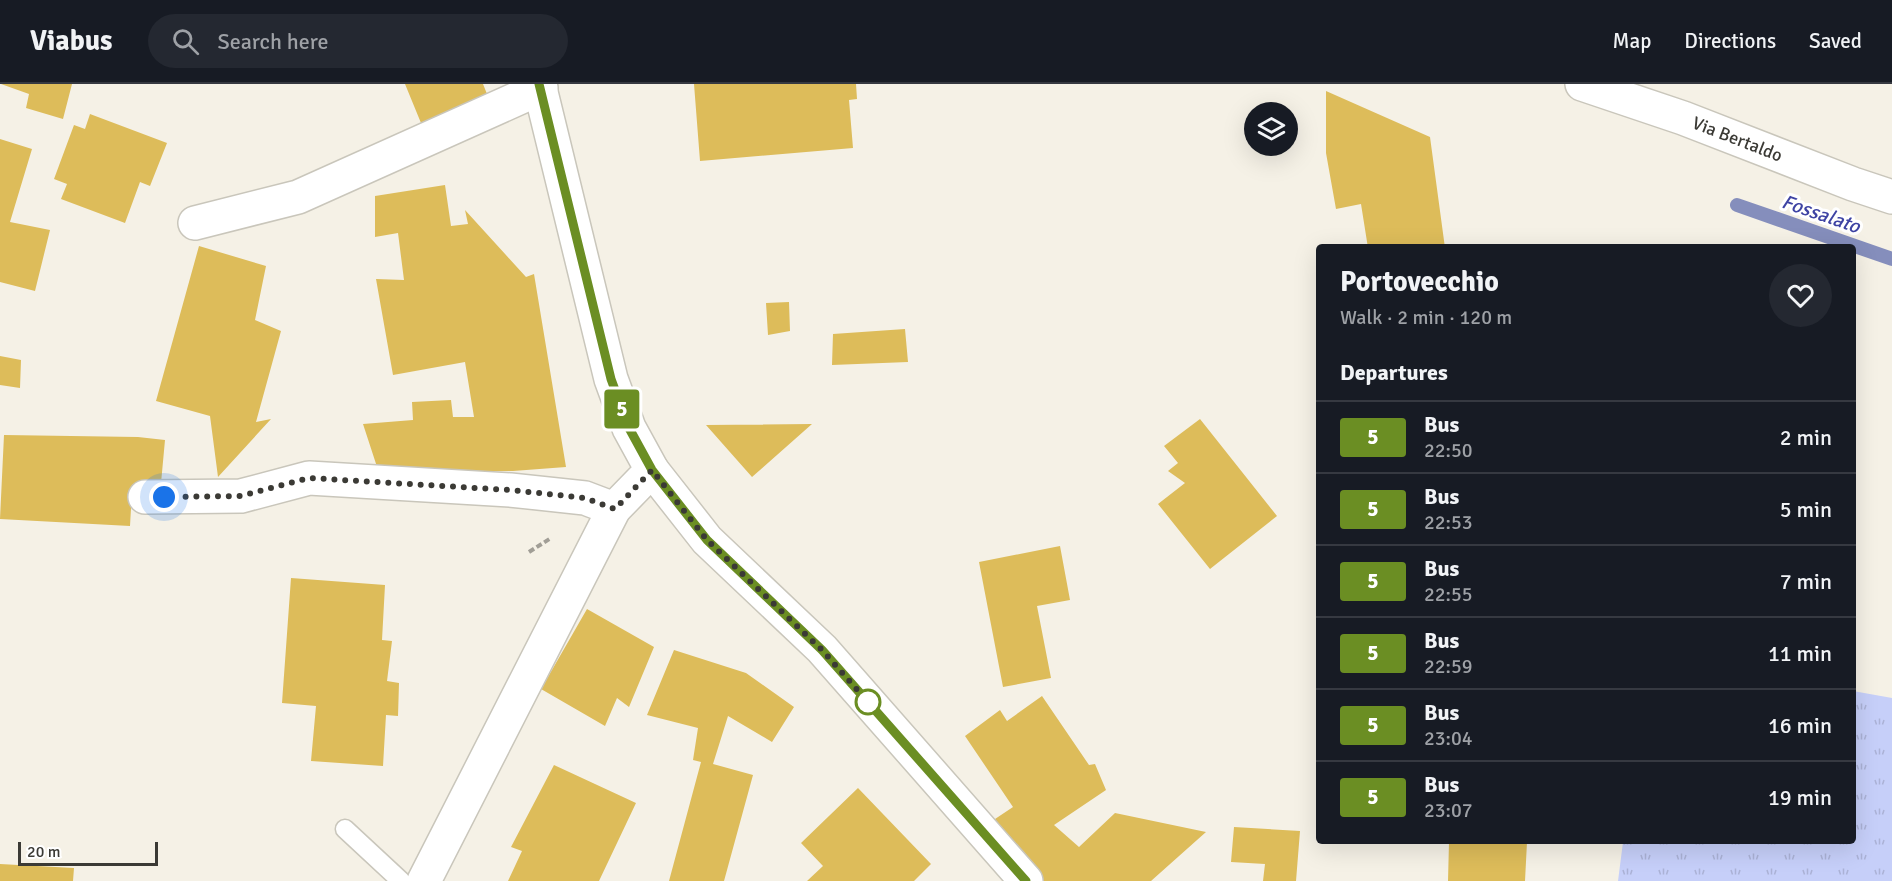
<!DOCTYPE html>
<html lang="en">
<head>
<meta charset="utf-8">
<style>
	:root { --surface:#171b24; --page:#242831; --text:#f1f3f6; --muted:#9ea1a6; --line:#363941 }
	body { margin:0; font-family:Signika,sans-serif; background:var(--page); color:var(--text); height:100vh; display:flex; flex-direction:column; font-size:22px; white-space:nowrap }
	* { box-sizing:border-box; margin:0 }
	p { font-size:20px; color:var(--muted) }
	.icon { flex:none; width:33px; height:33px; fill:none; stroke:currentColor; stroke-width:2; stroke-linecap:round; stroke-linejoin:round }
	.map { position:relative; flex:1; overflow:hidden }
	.details { position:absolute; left:1316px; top:160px; width:540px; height:600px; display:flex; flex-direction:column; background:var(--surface); border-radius:6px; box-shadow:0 6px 24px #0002 }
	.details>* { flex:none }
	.badge { padding:0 12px; border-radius:4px; font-size:21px; line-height:39px }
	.buttons { position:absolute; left:1244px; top:18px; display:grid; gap:12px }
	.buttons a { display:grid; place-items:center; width:54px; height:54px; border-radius:50%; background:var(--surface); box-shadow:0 6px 24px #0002; font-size:30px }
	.scale { position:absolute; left:18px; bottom:15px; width:140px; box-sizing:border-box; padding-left:6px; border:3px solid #3b3a35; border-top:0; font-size:16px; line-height:21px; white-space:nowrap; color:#3b3a35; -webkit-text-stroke:4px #fff; paint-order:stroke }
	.you { position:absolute; width:30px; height:30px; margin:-15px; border:4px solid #fff; border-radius:50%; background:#1a73e8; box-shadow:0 0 0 9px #1a73e833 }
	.map>.badge { position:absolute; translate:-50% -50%; box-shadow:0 0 0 3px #fff }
	h2 { padding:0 24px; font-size:22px; line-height:54px }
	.round { display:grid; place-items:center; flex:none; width:63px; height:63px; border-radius:32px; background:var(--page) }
	.head { display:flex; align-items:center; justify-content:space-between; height:102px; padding:0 24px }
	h1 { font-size:28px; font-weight:700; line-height:45px }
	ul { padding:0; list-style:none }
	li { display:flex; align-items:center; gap:18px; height:72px; padding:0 24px; border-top:2px solid var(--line) }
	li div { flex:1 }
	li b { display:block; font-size:22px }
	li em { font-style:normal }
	li .badge { min-width:66px; font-weight:700; text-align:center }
	header { display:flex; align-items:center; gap:36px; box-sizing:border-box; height:84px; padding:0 30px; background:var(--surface); border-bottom:2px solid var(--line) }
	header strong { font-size:28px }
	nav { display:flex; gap:33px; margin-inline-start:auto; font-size:21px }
	.search { width:420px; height:54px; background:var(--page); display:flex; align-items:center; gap:15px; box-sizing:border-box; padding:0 21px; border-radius:33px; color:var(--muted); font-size:22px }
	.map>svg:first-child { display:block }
</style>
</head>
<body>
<header>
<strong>Viabus</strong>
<div class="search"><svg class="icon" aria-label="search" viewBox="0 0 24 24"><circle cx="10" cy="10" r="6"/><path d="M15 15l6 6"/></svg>Search here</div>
<nav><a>Map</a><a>Directions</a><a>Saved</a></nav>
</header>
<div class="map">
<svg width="1892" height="797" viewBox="0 0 1892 797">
	<defs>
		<pattern id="grass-tufts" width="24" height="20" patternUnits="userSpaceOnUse" patternTransform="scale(1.5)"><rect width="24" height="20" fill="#c6cff9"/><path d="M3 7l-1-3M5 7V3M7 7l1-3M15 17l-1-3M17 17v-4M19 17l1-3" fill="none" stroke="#abb2d6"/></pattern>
	</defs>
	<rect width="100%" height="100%" fill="#f5f1e6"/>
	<path fill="url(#grass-tufts)" d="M1853,607L1892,614V797H1618L1623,758H1852Z"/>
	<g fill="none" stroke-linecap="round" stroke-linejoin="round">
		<path stroke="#858ebc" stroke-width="14" d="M1737,121L1892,175"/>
	</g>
	<path fill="#ddbc5a" d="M1,0H72L63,35L26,24L29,10Z
		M405,0H483L487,10L421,39Z
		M694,0H856L857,15L849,16L853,64L700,77Z
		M1326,7L1430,53L1445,164H1368L1361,120L1336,125L1326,69Z
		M90,30L167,59L150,102L140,98L125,139L61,115L67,100L54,95L74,41L85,45Z
		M0,55L32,65L10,138L50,146L35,207L0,198Z
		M445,101L451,142L468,140L465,126L526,193L534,190L566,383L513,387L379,389L363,340L413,336L412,318L451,316L453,333H474L465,278L393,291L376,195L404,196L398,149L375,153V112Z
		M199,162L266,182L255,236L281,247L256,338L271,335L218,393L210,332L156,317Z
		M789,218L790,247L768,251L766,219Z
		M905,245L908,278L832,281L833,250Z
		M0,272L21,276L20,304L0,301Z
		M1200,335L1277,432L1210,485L1158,420L1185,399L1168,387L1178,379L1164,362Z
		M812,340L752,393L706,341Z
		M4,351L138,353L165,356L160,410L132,407L130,442L0,435Z
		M1060,462L1070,516L1037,522L1051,594L1003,603L979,478Z
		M291,494L385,501L382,556L392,557L387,597L399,599L398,632L386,631L383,682L311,677L316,622L282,619Z
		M587,525L654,563L629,623L617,614L605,642L541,605Z
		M674,566L746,589L794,623L772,658L728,632L713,680L753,691L724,797H669L701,678L693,676L698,644L647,631Z
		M1042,612L1089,681L1095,680L1106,706L1054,741L1079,763L1115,729L1206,748L1151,797H1041L992,737L1013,723L965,652L1000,626L1007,637Z
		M554,681L636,719L599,797H508L522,767L511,763Z
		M858,704L931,780L914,797H807L823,782L801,759Z
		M1234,743L1300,747L1296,797H1263L1265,780L1231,778Z
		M1449,758H1527L1525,797H1448Z
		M0,780L74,784L73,797H0Z"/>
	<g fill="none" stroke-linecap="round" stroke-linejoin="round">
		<g stroke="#c9c6bb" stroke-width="21">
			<path id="lane" d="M345,745L401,797"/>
		</g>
		<g stroke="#c9c6bb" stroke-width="36">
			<g id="street">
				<path id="s1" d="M1582,0L1683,34L1853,100L1892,113"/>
				<path d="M195,139L298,113L541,4"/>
				<path d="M652,386L707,456L822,565L1026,797"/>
				<path d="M145,413L241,412L309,394L510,406L585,414L614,425"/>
			</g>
		</g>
		<g stroke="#c9c6bb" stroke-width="36">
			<path id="secondary" d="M424,797L614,425L652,386L629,344L611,295L539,0"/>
		</g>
		<path stroke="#a19e96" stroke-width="4" stroke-dasharray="6 3" stroke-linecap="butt" d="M529,468L551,454"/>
		<use href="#lane" stroke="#fff" stroke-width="18"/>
		<use href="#street" stroke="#fff" stroke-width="33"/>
		<use href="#secondary" stroke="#fff" stroke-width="33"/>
	</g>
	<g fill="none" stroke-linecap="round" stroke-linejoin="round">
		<g stroke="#fff" stroke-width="14">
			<path id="line" d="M539,0L611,295L629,344L652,386L707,456L822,566L1026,797"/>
		</g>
		<use href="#line" stroke="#6b8e23" stroke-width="9"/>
		<path stroke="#3b3a35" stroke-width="6" stroke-dasharray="0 10.8" d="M164,413L241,412L309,394L510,406L567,412L585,414L615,425L652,386L707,456L822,566L868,618"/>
	</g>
	<circle fill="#fff" stroke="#6b8e23" stroke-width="3" cx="868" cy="618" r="12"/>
	<g text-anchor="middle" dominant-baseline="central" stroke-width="6" stroke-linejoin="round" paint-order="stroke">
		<g font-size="18" fill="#3b3a35" stroke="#fff">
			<text stroke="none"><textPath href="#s1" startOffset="165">Via Bertaldo</textPath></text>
		</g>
		<g font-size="20" font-style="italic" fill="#3e43a3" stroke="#fff">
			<text transform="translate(1821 130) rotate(19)">Fossalato</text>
		</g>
	</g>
</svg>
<div class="buttons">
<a><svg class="icon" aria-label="layers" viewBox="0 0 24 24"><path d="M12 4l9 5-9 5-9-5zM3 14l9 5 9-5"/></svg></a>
</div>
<div class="scale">20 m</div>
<div class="you" style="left:164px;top:413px"></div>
<b class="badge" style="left:622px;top:325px;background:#6b8e23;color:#fff">5</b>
<section class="details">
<div class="head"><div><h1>Portovecchio</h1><p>Walk · 2 min · 120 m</p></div><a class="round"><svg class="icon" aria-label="heart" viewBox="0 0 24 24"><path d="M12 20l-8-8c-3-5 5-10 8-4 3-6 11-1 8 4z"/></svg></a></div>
<h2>Departures</h2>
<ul>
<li><span class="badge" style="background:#6b8e23;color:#fff">5</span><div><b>Bus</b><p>22:50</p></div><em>2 min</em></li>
<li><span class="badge" style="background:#6b8e23;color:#fff">5</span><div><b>Bus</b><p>22:53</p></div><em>5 min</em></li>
<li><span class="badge" style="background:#6b8e23;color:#fff">5</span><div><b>Bus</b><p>22:55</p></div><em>7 min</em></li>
<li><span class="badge" style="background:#6b8e23;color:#fff">5</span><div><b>Bus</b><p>22:59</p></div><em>11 min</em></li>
<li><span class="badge" style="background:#6b8e23;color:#fff">5</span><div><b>Bus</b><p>23:04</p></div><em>16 min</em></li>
<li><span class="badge" style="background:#6b8e23;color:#fff">5</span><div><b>Bus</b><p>23:07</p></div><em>19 min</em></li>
</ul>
</section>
</div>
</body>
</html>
